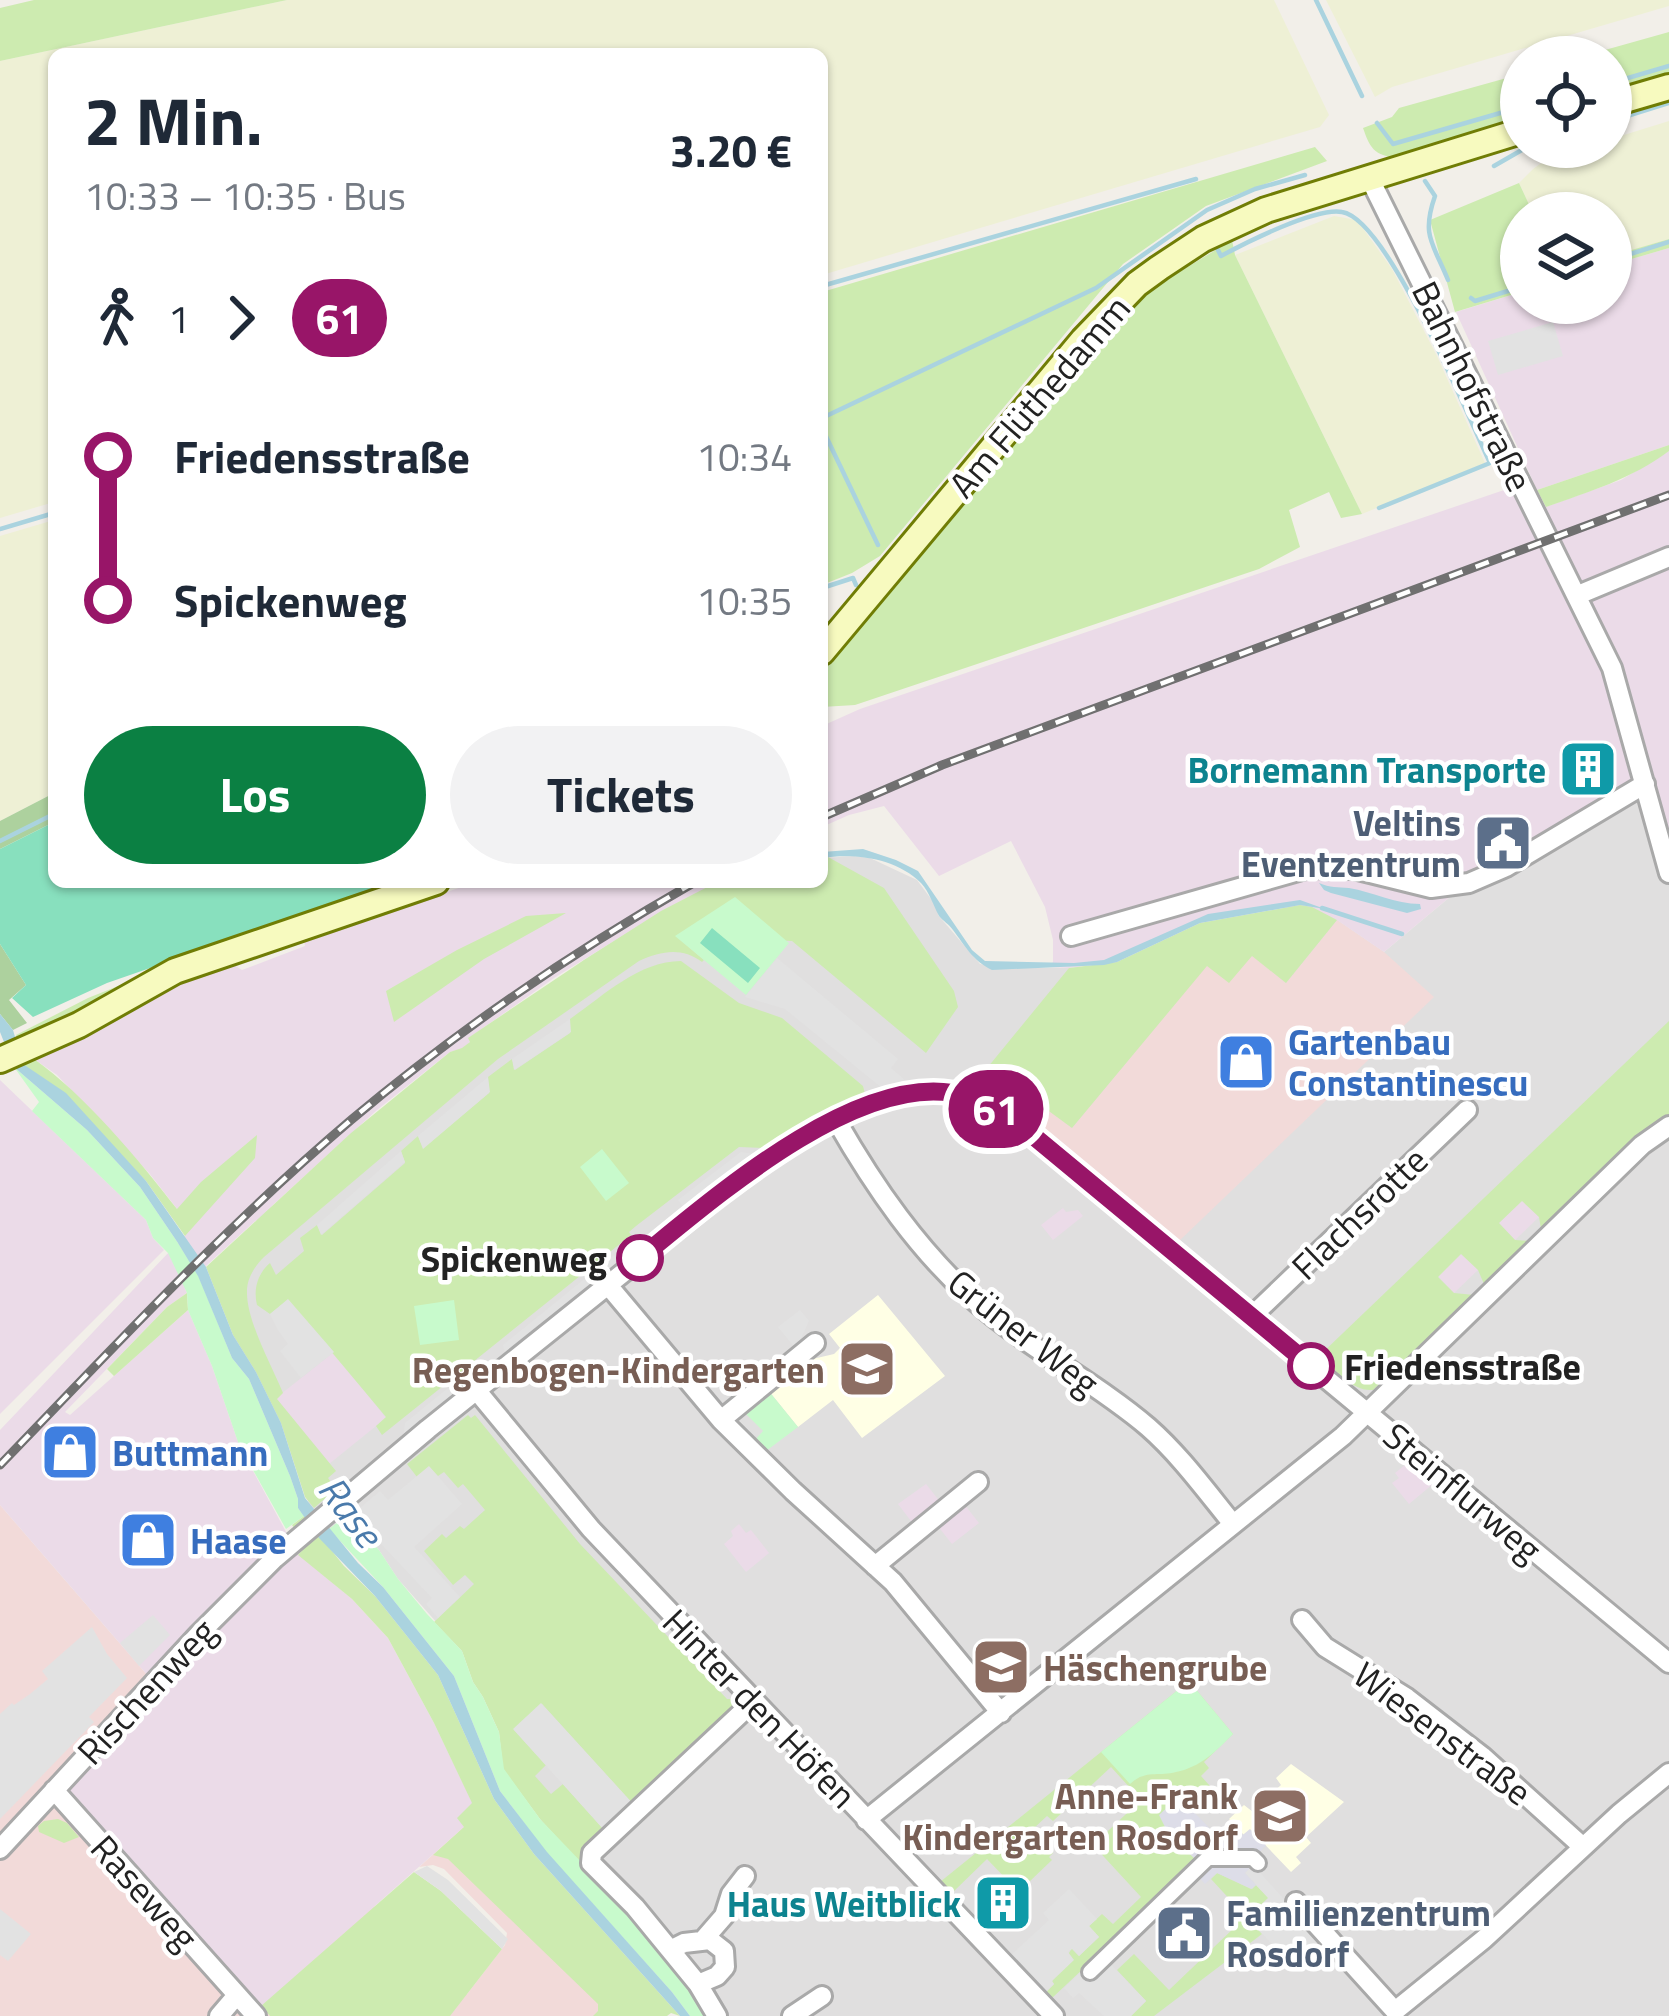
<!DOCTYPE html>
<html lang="de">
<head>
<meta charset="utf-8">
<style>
	:root { --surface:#fff; --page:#f2f2f3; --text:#1f2937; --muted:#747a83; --accent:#0b8043 }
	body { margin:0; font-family:"Titillium Web",sans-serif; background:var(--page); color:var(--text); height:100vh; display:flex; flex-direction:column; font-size:45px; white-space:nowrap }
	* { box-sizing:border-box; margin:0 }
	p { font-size:39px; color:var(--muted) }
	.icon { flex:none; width:66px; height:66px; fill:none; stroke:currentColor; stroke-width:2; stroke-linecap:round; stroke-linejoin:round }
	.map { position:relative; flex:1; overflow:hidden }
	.sheet { position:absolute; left:48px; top:48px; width:780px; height:840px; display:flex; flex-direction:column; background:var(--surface); border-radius:18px; box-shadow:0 3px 9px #0004 }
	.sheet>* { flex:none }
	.badge { padding:0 24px; border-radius:39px; font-size:42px; line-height:78px }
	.tools { position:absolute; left:1500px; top:36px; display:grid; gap:24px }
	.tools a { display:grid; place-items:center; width:132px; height:132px; border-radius:50%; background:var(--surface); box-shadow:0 3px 9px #0004; font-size:60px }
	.map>.badge { position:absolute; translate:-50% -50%; box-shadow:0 0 0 6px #fff }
	.legs { display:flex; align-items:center; gap:18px; height:132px; padding:0 36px; font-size:39px }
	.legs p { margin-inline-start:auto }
	.overview { display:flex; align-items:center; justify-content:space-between; height:204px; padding:0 36px }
	h1 { font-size:66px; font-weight:700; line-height:90px }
	.cta { display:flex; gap:24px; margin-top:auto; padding:24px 36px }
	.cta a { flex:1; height:138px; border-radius:72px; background:var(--accent); color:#fff; font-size:48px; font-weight:700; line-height:138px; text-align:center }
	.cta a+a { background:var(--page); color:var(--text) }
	ul { padding:0 36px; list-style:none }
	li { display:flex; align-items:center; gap:42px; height:144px; font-size:45px }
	li i { display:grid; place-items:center; width:18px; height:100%; margin:0 15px; background:currentColor }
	li i::after { content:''; width:30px; height:30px; margin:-15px; border:9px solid; border-radius:50%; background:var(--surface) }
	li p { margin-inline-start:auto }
	li:first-child i { background:linear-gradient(#0000 50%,currentColor 0) }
	li:last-child i { background:linear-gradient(currentColor 50%,#0000 0) }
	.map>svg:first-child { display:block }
</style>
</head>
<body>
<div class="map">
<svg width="1669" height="2016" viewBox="0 0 1669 2016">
	<rect width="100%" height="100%" fill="#f2efe9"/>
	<path fill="#e0dfdf" d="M1651,779L1669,845V2016H713L628,1911L540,1819L462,1651L398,1579L379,1550L346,1516L329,1529L309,1504L281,1423L256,1372L233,1335L257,1218L584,960L661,911L717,882H822V858L854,856L870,858L917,880L937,907L938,915L980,964L1003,968H1082L1337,920L1384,952L1451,896L1503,875Z"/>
	<path fill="#f2dad9" d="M1337,920L1384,952L1434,997L1179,1241L1021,1110L1031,1097L1072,1128L1207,965L1252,955L1286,983Z
		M0,1505L149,1677L246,2016H0Z
		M464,1827L653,2016H251L374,1906L467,1994L505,1945L507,1933L444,1869L433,1865L419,1867Z"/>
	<path fill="#ebdbe8" d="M1669,248V445L1537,490L1456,312L1521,292V303H1611V265Z
		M1669,451V845L1652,780L1503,875L1451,896L1384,952L1337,920L1282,908L1200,923L1117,962L1069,968L1049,967L1053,962V940L1045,907L1011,841L939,876L884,806L849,815L822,827V726L860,709L1510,488L1526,514L1621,480Z
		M476,882H717L661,912L554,978L469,1038L470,1042L462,1049L450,1052L377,1110L207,1265L185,1289L187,1293L167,1307L65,1412L70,1415L188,1310L212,1366L239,1445L298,1554L352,1599L388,1638L434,1723L473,1804L465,1826L251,2016L45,1791L149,1677L0,1505V1430L188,1232L178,1210L149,1173L57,1075L34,1059L169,986L231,963L242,970L305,946L304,941Z
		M0,1080L146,1220L153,1238L164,1250L0,1414Z
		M1523,1200L1539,1217L1515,1240L1499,1223Z
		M1063,1208L1066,1212L1078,1210L1083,1216L1053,1240L1041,1225Z
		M1462,1253L1478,1270L1454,1293L1438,1276Z
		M334,1352L386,1418L329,1464L276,1398Z
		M1410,1461L1433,1484L1409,1504L1392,1483L1399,1478L1395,1473Z
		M926,1484L941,1503L914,1525L898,1504Z
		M964,1504L979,1523L952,1544L937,1525Z
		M739,1524L746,1533L751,1530L769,1553L746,1572L724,1544L733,1536L731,1531Z"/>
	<path fill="#ffffe5" d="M878,1295L945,1376L862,1438L833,1400L798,1427L768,1390L804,1361L834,1354L840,1348L829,1334Z
		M1291,1764L1344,1802L1306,1837L1311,1843L1296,1857L1301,1863L1291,1872L1251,1830L1244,1835L1229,1819L1244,1805L1253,1812L1281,1785L1276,1778Z"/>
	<path fill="#eef0d5" d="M287,0H1274L1329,115L1320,127L822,275V54H54V502L0,518V61Z
		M1326,0H1669V6L1392,87L1375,97Z
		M1669,121V239L1611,256V213H1533L1519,183L1533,169L1547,159L1585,147H1611V139Z
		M1334,216L1357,220L1392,269L1437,356L1485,463L1362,514L1235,255Z
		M54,520V793L0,821V536Z"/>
	<path fill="#cdebb0" d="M34,0H287L0,61V8Z
		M1669,32V80L1611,97V57H1580Z
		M1521,74V122L1396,158C1374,155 1370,148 1363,128L1392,117L1399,108Z
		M1315,147L1327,161L1206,206L1123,264L880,556L852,573L822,585V292Z
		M1519,183L1533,213H1521V292L1455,312L1430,220Z
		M1669,239V248L1611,265V256Z
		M1232,240L1235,255L1362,514L1341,518L1329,492L1289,510L1300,547L1259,569L855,705L822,707V663L1096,342L1158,285Z
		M1669,445V451C1632,479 1588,492 1546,507L1537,490Z
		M828,857L884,888L954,991L958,1007L926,1053L792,941L676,936L704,960L702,962C682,947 661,951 639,961L498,1059L264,1257C255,1266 247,1278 247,1291C246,1320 272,1366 283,1393L277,1399L336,1471L328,1478L336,1489L314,1508L305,1497L281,1423L256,1372L233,1335L206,1267L351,1133L450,1052L462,1048L470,1042L468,1038L584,960L661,911L717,882H822V858Z
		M1300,905L1312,907L1337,920L1286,983L1252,956L1229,983L1207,966L1072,1128L1031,1098L1021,1110L994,1092L974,1084L1069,968L1117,962L1200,923Z
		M566,913L484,959L394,1022L386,991L457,950L526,916Z
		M681,961L739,1003L782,1018L863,1086L865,1094L784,1134L765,1148L739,1147L636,1226L629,1232L631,1235L382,1435L376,1426L386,1417L288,1300L270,1314L257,1305C253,1289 258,1273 270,1263L276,1275L304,1251L300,1238L317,1225L322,1235L405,1163L401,1151L418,1136L423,1148L489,1093L488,1077L512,1059L515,1070L570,1033V1019C603,996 639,961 681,961Z
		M171,965L19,1044L16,1035L88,998Z
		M1669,1021V1114L1643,1131L1541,1229L1539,1217L1522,1201L1499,1223L1515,1240L1531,1241L1484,1284L1478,1270L1461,1254L1438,1277L1454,1293L1474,1295L1373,1390C1353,1392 1334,1369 1319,1356Z
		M34,1059C84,1094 139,1160 177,1209L201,1182L257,1135L255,1158L185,1236L146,1181L23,1064Z
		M187,1293L188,1310L114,1376L107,1369L167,1307Z
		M468,1415L471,1418L475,1415L580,1544L727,1699H734V1706L634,1805L542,1704L514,1730L546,1765L535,1776L551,1794L563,1784L605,1831L583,1854L580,1863L540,1819L503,1769L499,1732L483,1697L473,1682L462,1651L434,1622L474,1584L465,1575L453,1585L424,1551L442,1534L446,1538L460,1526L464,1529L485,1510L463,1484L458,1488L444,1472L438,1476L429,1467L417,1477L407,1464Z
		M304,1516L344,1566L375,1596L438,1675L494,1799L534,1854L680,2016L671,2013L667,2016H593L598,2011V2004L448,1859L433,1855L464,1827L457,1818L472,1803L434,1723L388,1638L352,1599L298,1555L307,1545L292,1525Z
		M1189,1681L1233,1734L1204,1762L1209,1768L1201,1776L1210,1786L1183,1812L1168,1833L1198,1861L1051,1999L1045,1993L1054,1984L1052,1981L1072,1948L1079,1956L1099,1937L1089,1926L1102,1914L1113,1924L1141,1897L1093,1845L1141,1800L1111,1767L1053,1821L1047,1816L1033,1829L1053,1853L1049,1857L1052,1860L1028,1883L1022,1876L1012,1885L987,1859L951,1894L940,1882Z
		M58,1819L67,1823L79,1837L64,1843L39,1832L38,1826L44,1821Z
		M414,1872L441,1891L502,1949L450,2016H270L261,2006Z
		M1217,1873L1251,1889L1256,1885L1269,1898L1248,1918L1262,1934L1154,2016H1131L1146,2001L1117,1970L1134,1954L1169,1990L1235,1927L1225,1915L1235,1905L1211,1879Z"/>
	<path fill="#add19e" d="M54,793V822L0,849V821Z
		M0,944L26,985L9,1000L27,1023L13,1030L0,1014Z"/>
	<path fill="#c8facc" d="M735,897L789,943L746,995L675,936Z
		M14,1067L87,1130L140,1187L178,1243L198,1275L232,1358L249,1379L290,1476L298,1499V1508L304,1516L286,1529L239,1445L212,1366L188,1310L187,1293L168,1253L153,1238L146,1220L32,1111L39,1102Z
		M602,1149L629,1183L606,1201L580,1167Z
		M454,1300L459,1340L420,1345L414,1306Z
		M768,1390L798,1427L766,1451L755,1440L763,1431L742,1410Z
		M347,1515L379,1550L398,1579L427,1614L462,1651L473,1682L483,1697L499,1732L504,1769L540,1819L628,1911L713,2016H690L672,1992L546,1852L500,1791L454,1676L383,1587L329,1529Z
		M1189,1681L1233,1734C1216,1751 1201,1767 1176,1772C1158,1777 1146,1769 1130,1784L1101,1752Z"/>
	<path fill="#88e0be" d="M54,822V882H398L107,983L33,1017L12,998L26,985L0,944V849Z
		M712,928L760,968L748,983L700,943Z"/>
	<path fill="#e2e2e2" d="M1553,322L1563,356L1498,375L1488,341Z
		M777,958L898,1059L891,1068L906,1081L882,1088L785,1009L745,997Z
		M570,1019L571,1032L514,1070L512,1059Z
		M488,1077L490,1092L423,1149L418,1136Z
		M401,1151L405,1162L321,1235L317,1225Z
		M741,1152L762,1155L685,1209L678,1200Z
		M614,1255L619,1262L609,1274L506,1358L503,1345Z
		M288,1299L334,1352L301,1378L280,1351L288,1344L278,1330L270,1314Z
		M800,1310L809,1321L796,1349L778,1327Z
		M464,1375L477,1381L403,1441L405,1423Z
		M429,1466L462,1504L414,1547L460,1597L438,1618L426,1604L432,1598L353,1514L380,1491L388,1500Z
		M153,1615L170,1635L139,1666L120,1643Z
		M92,1627L107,1654L127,1678L89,1717L94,1722L0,1819V1714L12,1703L14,1705L30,1694L48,1679L42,1671Z
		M541,1703L634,1805L605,1831L513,1729Z
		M1253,1865L1321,1940L1292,1965L1247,1918L1268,1898L1245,1873Z
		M427,1866L448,1880L508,1939L502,1949L441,1891L414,1872Z
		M1069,1889L1097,1919L1089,1926L1099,1937L1079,1956L1072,1949L1068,1952L1074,1960L1052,1981L1054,1984L1045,1993L1010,1956L1049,1920L1043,1913Z
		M0,1909L31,1934L8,1961L0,1955Z
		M1100,1953L1146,2001L1131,2016H1104L1079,1993L1073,1998L1064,1988Z"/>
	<path fill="#dddde8" d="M1173,1802L1183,1812L1189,1807L1228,1847L1250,1829L1266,1845L1259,1853L1262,1856L1245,1873L1256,1885L1252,1889L1217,1873L1205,1884L1190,1868L1197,1861L1168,1833L1159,1815Z"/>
	<path fill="#aad3df" d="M863,849L896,860L918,871L972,950L985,961L1074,963L1104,960L1208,914L1300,900L1325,909L1300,905L1200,923L1117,962L1104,965L992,970C973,961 965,946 953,930C949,924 943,921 939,916C933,905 930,893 921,883C896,858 855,853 822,858V852Z
		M1319,883C1330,888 1338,887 1349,888C1373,892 1395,904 1420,904L1421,909L1407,913L1331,893L1324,890Z
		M0,1014L13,1030L23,1064L66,1093L146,1181L206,1267L233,1335L256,1372L281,1423L305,1498L358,1563L383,1587L454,1676L500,1791L547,1852L672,1992L690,2016H680L534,1854L494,1799L438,1675L375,1596L319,1538L298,1508V1499L290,1476L249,1379L232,1358L198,1276L178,1243L140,1187L87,1130L14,1067L0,1032Z"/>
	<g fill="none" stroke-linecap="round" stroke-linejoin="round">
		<path stroke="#aad3df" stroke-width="4.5" d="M1316,0L1362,96
			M1611,83L1669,66
			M1611,121L1669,103
			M1377,123L1393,144L1521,107
			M1494,166L1527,147
			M1425,181L1435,196C1421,236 1433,243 1448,280
			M1218,250L1221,256C1245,243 1316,207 1342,212C1388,219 1468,417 1490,463L1379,508
			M1611,260L1669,242
			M822,286L1196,179
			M1471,298L1475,301L1521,287
			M822,418L1096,288L1207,210L1255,189L1305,175
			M822,428L878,545
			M0,529L54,513
			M822,588L853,578L856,585
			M0,841L54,814
			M1322,908L1402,934"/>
		<g stroke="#a9a9a9" stroke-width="20">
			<path id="pedestrian" d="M1090,1972L1208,1858H1253L1258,1863"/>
		</g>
		<g stroke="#a9a9a9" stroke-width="24">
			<path id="minor" d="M1369,177L1612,668L1669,873
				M1578,595L1669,557
				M1071,936L1309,868L1354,869L1431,888L1469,883L1506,867L1645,784
				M836,1120C875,1188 918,1250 976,1302C1029,1349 1094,1381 1148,1427C1180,1455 1206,1491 1233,1524
				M607,1284L721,1420L793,1491L893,1582L1001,1713
				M1251,1317L1467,1110
				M477,1391L591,1529L1054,2016
				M721,1420L815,1343
				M875,1566L978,1482
				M1302,1620L1325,1647L1407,1698L1482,1756L1583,1847
				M54,1790L256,2016
				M866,1820L1343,1436L1642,1145L1669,1126
				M0,1849L199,1634L275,1558L428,1429L749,1172C802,1136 885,1082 952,1093C977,1097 998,1110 1019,1124L1669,1663
				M1296,1902L1395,2011L1484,1939L1619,1814L1669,1773
				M704,1939L724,1916L731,1894L745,1876
				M672,1949L684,1943L710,1940L724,1951L725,1967L717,1976L698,1984L635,1907L591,1863L592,1853L753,1702
				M698,1984L717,2016
				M219,2016L237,1995
				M792,2016L822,1996"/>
		</g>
		<g stroke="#707d05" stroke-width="30">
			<path id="secondary" d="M1611,104L1669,87
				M822,652L1083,340L1137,284L1159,268L1203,239L1266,210L1521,131
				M0,1060L79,1025L175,971L436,882"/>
		</g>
		<use href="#pedestrian" stroke="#fff" stroke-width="14"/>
		<use href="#minor" stroke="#fff" stroke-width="18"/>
		<use href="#secondary" stroke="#f7fabf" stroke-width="24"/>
		<g stroke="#707070" stroke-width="9">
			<path id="rail" d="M822,817L942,765L1669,495
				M0,1465C114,1347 226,1226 351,1120C458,1030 574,951 695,882"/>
		</g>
		<use href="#rail" stroke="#fff" stroke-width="4.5" stroke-dasharray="14" stroke-linecap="butt"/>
	</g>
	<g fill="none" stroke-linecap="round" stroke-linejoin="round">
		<g stroke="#fff" stroke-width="27">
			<path id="line-1" d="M640,1258C714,1198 852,1077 952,1093C977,1097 999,1110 1019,1124L1311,1366"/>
		</g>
		<use href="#line-1" stroke="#981568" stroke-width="18"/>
	</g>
	<defs>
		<g id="building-square" transform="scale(3)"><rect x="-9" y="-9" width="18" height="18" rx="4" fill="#0f9aa8" stroke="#fff"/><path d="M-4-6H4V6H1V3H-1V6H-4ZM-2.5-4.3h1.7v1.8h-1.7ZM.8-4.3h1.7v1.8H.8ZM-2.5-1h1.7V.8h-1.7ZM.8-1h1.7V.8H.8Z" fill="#fff"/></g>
		<g id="civic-square" transform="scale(3)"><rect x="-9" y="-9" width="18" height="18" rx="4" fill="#5c6f8a" stroke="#fff"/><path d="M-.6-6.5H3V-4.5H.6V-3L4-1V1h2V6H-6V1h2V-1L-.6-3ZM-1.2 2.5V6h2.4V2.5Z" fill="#fff"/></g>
		<g id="shop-square" transform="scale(3)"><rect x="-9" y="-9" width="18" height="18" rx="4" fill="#3f7fe0" stroke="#fff"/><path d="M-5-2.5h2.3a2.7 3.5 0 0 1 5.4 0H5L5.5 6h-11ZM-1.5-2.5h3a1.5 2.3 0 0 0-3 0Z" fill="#fff"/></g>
		<g id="school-square" transform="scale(3)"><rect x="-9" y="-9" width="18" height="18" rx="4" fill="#8d6e63" stroke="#fff"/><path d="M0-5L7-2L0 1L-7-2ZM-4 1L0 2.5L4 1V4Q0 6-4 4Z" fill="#fff"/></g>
	</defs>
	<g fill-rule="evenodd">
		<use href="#building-square" x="1588" y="769"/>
		<use href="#civic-square" x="1503" y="843"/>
		<use href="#shop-square" x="1246" y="1062"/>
		<use href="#school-square" x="867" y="1369"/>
		<use href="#shop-square" x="70" y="1452"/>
		<use href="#shop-square" x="148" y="1540"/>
		<use href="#school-square" x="1001" y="1667"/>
		<use href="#school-square" x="1280" y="1816"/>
		<use href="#building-square" x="1003" y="1903"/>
		<use href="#civic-square" x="1184" y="1933"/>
	</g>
	<g fill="#fff" stroke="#981568" stroke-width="6">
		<circle cx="640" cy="1258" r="21"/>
		<circle cx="1311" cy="1366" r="21"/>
	</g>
	<g text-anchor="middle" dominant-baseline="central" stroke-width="9" stroke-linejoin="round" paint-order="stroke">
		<g font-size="36" fill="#222" stroke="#fff">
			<text transform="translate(1473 386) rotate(64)">Bahnhofstraße</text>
			<text transform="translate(1039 396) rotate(-49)">Am Flüthedamm</text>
			<text transform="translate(1359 1213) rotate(-44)">Flachsrotte</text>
			<text transform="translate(1024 1332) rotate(38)">Grüner Weg</text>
			<text transform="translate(1463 1492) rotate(40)">Steinflurweg</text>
			<text transform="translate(146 1691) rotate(-47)">Rischenweg</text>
			<text transform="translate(760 1708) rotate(46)">Hinter den Höfen</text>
			<text transform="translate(1443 1733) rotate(37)">Wiesenstraße</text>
			<text transform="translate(145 1892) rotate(48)">Raseweg</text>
		</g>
		<g font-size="36" font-weight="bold" fill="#0d838f" stroke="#fff" text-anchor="end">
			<text x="1546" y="769">Bornemann Transporte</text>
			<text x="961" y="1903">Haus Weitblick</text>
		</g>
		<g font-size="36" font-weight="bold" fill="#4e5e75" stroke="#fff" text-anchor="end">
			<text x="1461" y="822">Veltins<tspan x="1461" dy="41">Eventzentrum</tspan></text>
			<text x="1226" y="1912" text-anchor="start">Familienzentrum<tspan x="1226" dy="41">Rosdorf</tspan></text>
		</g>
		<g font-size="36" font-weight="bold" fill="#366cbe" stroke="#fff" text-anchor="start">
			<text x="1288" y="1041">Gartenbau<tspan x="1288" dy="41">Constantinescu</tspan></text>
			<text x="112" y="1452">Buttmann</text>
			<text x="190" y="1540">Haase</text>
		</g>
		<g font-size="36" font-weight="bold" fill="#222" stroke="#fff" text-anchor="end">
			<text x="607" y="1258">Spickenweg</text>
			<text x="1344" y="1366" text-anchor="start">Friedensstraße</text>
		</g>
		<g font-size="36" font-weight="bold" fill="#785e54" stroke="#fff" text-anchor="end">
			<text x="825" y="1369">Regenbogen-Kindergarten</text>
			<text x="1043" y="1667" text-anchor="start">Häschengrube</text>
			<text x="1238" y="1795">Anne-Frank<tspan x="1238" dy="41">Kindergarten Rosdorf</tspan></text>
		</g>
		<g font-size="39" font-style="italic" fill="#4a7aab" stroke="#fff">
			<text transform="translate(351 1511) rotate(53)">Rase</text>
		</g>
	</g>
</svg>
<div class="tools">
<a><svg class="icon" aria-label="locate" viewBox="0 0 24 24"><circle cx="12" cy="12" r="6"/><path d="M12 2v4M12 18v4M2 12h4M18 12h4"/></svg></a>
<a><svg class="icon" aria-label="layers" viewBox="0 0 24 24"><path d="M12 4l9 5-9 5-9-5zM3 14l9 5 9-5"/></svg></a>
</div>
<b class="badge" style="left:996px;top:1109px;background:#981568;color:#fff">61</b>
<section class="sheet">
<div class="overview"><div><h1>2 Min.</h1><p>10:33 – 10:35 · Bus</p></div><b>3.20 €</b></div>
<div class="legs"><svg class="icon" aria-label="walk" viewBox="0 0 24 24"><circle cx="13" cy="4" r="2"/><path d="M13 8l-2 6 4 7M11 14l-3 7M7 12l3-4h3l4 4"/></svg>1<svg class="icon" aria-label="forward" viewBox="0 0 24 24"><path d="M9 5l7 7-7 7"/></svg><b class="badge" style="background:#981568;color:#fff">61</b></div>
<ul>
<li><i style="color:#981568"></i><b>Friedensstraße</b><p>10:34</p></li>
<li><i style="color:#981568"></i><b>Spickenweg</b><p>10:35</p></li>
</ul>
<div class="cta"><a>Los</a><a>Tickets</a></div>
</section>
</div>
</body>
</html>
